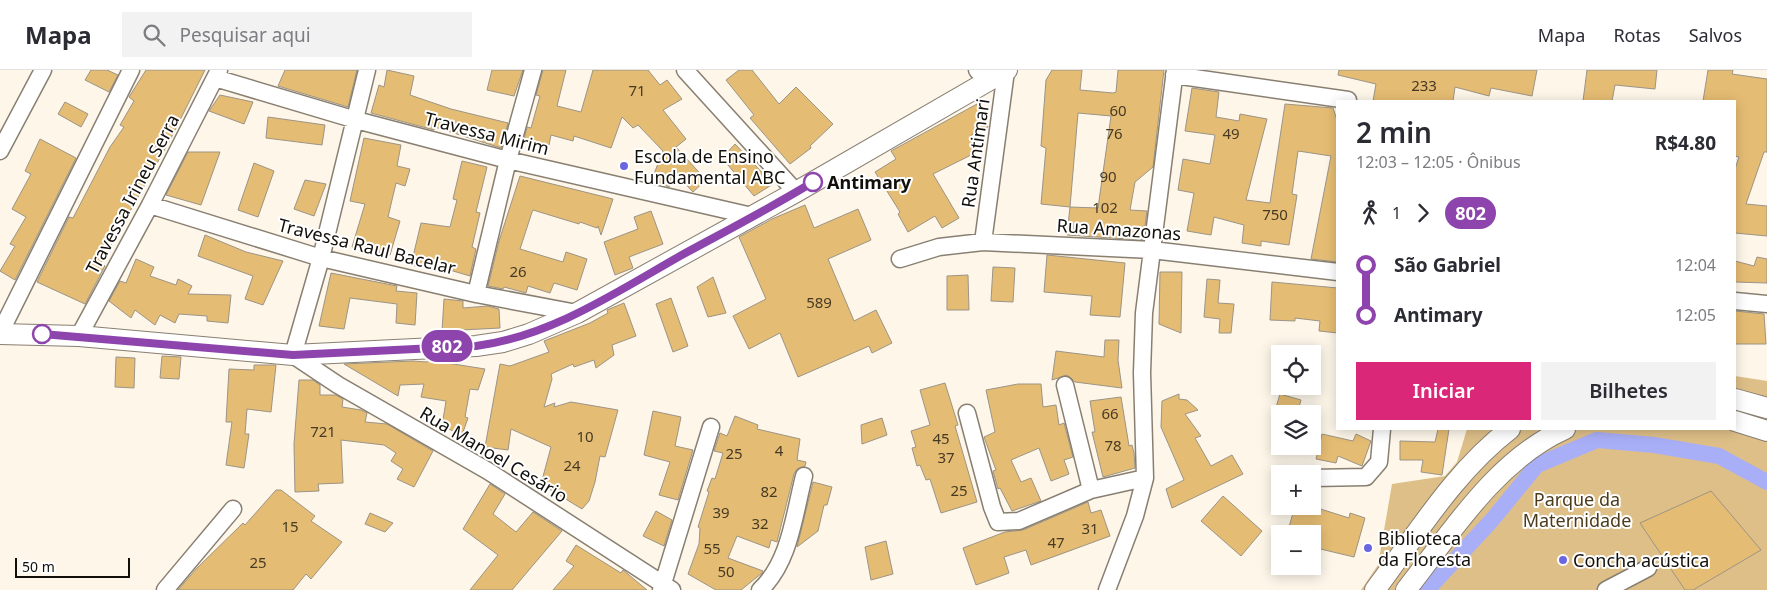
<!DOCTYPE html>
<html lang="pt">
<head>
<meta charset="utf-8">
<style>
	:root { --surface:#fff; --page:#f2f2f3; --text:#2b2b33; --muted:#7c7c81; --line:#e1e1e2; --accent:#db2777 }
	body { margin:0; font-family:"Noto Sans",sans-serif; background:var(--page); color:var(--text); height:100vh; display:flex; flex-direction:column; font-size:19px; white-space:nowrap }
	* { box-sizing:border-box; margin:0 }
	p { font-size:16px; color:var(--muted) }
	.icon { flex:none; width:28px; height:28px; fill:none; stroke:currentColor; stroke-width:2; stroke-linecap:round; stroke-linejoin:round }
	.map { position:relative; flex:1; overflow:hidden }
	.details { position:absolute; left:1336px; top:30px; width:400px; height:330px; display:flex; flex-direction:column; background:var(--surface); border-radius:0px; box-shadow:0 2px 12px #0003 }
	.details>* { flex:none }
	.badge { padding:0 10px; border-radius:16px; font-size:18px; line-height:32px }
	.buttons { position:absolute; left:1271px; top:275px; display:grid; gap:10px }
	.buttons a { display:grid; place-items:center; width:50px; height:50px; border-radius:0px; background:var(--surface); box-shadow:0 2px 12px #0003; font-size:25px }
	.scale { position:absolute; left:15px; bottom:12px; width:115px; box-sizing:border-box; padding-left:5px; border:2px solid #120f0a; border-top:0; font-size:14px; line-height:18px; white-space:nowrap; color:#120f0a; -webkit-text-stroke:4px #fff; paint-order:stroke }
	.map>.badge { position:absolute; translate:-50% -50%; box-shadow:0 0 0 2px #fff }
	.legs { display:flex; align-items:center; gap:8px; height:55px; padding:0 20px; font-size:16px }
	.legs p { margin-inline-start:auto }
	.overview { display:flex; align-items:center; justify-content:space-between; height:85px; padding:0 20px }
	h1 { font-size:28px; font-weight:600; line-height:38px }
	.button { display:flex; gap:10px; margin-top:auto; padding:10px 20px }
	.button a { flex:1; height:58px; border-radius:0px; background:var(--accent); color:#fff; font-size:20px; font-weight:600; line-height:58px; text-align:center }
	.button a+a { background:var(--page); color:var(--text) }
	ul { padding:0 20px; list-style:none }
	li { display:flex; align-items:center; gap:18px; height:50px; font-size:19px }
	li i { display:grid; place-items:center; width:8px; height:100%; margin:0 6px; background:currentColor }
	li i::after { content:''; width:12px; height:12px; margin:-6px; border:4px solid; border-radius:50%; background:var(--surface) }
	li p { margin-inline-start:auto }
	li:first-child i { background:linear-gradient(#0000 50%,currentColor 0) }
	li:last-child i { background:linear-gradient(currentColor 50%,#0000 0) }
	header { display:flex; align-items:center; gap:30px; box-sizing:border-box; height:70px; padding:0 25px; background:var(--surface); border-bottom:1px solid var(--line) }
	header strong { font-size:24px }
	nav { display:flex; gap:28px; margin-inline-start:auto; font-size:18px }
	.search { width:350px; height:45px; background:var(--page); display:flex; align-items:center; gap:12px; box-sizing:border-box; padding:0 18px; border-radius:0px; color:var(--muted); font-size:19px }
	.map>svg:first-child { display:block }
</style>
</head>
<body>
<header>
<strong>Mapa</strong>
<div class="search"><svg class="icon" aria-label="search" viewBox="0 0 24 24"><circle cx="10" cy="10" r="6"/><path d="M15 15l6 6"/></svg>Pesquisar aqui</div>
<nav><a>Mapa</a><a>Rotas</a><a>Salvos</a></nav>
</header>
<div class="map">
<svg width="1767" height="520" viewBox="0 0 1767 520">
	<rect width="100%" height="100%" fill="#fdf6e9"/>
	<path fill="#debf88" d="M1735,306L1767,311V520H1361L1378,495L1392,414L1445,406L1457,392L1467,359H1735Z"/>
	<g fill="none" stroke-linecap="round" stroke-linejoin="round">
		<path stroke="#a9aff7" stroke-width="16" d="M1427,520L1492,450L1537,395L1597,370L1654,375L1719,386L1767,412"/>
	</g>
	<path fill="#e5bc73" stroke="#9c9485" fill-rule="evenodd" d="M91,0H107L118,5L109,22L85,10Z
		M146,0H205L170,70L101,193L105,196L85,234L37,212L69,147L73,148L110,77L124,57L120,55L134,31L129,27Z
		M285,0H357L348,37L278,16Z
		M387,0L414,6L410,25L451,39L508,53L501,78L435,57L434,60L371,43L379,15L384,17Z
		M492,0H523L514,26L487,20Z
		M543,0H566L557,36L581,42L593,0H648L660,15L667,10L682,29L663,40L686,69L676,77L706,110L693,122L673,101L669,117L652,109L663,81L638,55L633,58L622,47L611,78L574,66L573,71L551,65L549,75L524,69L527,57L531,58L540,26L536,25Z
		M739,0H752L779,34L796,17L833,54L810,76L811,78L790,94L750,48L754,45L726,10Z
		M1052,0H1082L1080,20L1113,23L1116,22L1118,0H1164L1153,97L1135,112L1130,140L1147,141L1143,170L1067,165L1070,137L1041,134L1046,78L1041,76L1046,10ZM1078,43L1111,46L1098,138L1070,137Z
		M1339,0H1537L1532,26L1491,18L1489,26L1455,17L1453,31H1373L1376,14L1338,5Z
		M1587,0H1657L1655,19L1615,15L1612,31H1583Z
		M1708,0H1733L1732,4L1767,9V82H1764L1746,134L1767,136V166L1735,163V99L1739,87L1735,86V31H1703Z
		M1192,18L1219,22L1216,47L1239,51L1240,44L1267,49L1246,130L1270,133L1285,34L1333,38L1338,53V192L1311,189L1331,86L1298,81L1292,124L1297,125L1289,175L1261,171V176L1242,173L1244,155L1214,147L1211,165L1187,161L1194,123L1178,120L1183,89L1210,94L1215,65L1185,61Z
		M220,25L253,32L244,54L209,41Z
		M65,32L88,44L81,57L58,44Z
		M977,34L988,57L971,65L979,81L933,104L959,148L942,158L935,146L908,162L898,144L900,142L875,102L896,89L891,81Z
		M268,47L325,55L322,75L266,68Z
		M364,68L401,75L397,96L410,99L405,116L396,113L388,147L400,151L390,185L352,177L365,134L350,131Z
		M40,69L76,88L15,210L0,201L15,176L10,174L26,147L12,139L31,104L25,101Z
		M735,74L773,114L754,126L722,88Z
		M188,82H220L201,135L166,125Z
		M462,91L487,97L476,142L480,143L472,177L476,179L470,206L443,198L442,201L411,195L421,153L450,157L457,130L453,129Z
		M254,93L274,101L258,147L238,140Z
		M520,106L613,129L601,165L598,156L597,158L580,152L579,154L533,140L532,142L520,179L563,192L566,182L587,189L577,220L554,213L550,223L528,216L526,223L504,217L503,219L488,216L499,171Z
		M305,110L326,114L314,146L294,139Z
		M805,135L814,158L858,139L871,170L828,189L854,251L876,240L892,273L872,283L869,276L798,307L780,263L749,279L733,246L766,229L739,167L772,149Z
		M651,141L663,174L629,187L633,198L615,205L604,172L638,159L634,147Z
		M205,165L246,182L283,191L263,235L245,229L253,206L198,186Z
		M1047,185L1125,193L1120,247L1090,245L1092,226L1044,222Z
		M1757,187L1767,189V213L1735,212V191L1754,196Z
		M136,189L154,197L150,206L176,215L178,209L192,216L188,224L231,225L228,253L207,251V246L179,244L175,253L160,245L155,255L135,240L131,248L109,231L120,211L126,213Z
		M993,197L1015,198L1013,232L991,231Z
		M1160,202H1182L1181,263L1159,254Z
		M331,203L397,216L396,221L417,223L415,255L396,253L397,234L350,228L344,259L319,256Z
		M968,205L969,240H947V206Z
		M713,207L726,243L708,247L697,217Z
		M1207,209L1220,210L1218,233L1234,234L1231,263H1219L1220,249L1204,247Z
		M1272,212L1338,218V263L1319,261L1320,251L1295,248V251L1270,250Z
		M671,228L688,276L673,282L656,234Z
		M444,229L463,231V238L488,236L499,239L500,258L461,260V262L442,261Z
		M624,233L636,266L612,275L614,285L596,298L594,290L574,297L573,294L551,304L552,309L544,337L555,333L554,337L571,332L618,340L605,387L600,386L595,412L589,431L582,439L541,414L551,377L511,359L508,380L485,377L500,294L510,296L549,282L544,271L590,253L608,243L607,240Z
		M1735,241L1764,244L1766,274H1735Z
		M1105,270H1119L1118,290L1122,318L1075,312L1067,305L1052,310L1056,281L1104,287Z
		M162,286L181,287L179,309L160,308Z
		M116,287L135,288L134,318L115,317Z
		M428,290L485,299L478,320L470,319L465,347L468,348L462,365L442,356L446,331L421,327L424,314L400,315L398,326L344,294L413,291L427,292Z
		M254,295H276L271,342L247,339L245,364H249L244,398L226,395L232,352H226L229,299L254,300Z
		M299,310H313L320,315V325H336L343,329L342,337L361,340L367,343L365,352L387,354L433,381L414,417L397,409L403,399L391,391L396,383L384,375L341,370L343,413L318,414L319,421L295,422L294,374Z
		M945,313L958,355L955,356L977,432L941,443L930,409L926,410L920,395L917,396L912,378L916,377L911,361L930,355L920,320Z
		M1018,314H1041L1043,337L1056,335L1059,355L1064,353L1073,387L1064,390L1069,404L1051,411L1039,378L1011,390L1021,412L1031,408L1041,431L1012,441L1000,418L998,419L993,401L996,400L984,367L995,362L986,320Z
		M1179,324V329L1187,330L1198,340L1185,344L1201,366L1195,368L1211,396L1232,385L1243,404L1172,438L1166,419L1184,410L1161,357L1162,331Z
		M1280,324L1301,330L1297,344H1274Z
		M1121,327L1129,376L1132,375L1134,383L1135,398L1103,407L1092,362H1095L1090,331Z
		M653,341L681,347L675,376L693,380L678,430L659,425L670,392L644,385Z
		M735,346L758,355L757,359L800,369L797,390L806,392L805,396L797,399L794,404L777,472L771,470L769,478L737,466L728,488L763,501L762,503L741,520H716L688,504L699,474L700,458L698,457L709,422L707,421L712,408L715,409L723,383L714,381L720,363L727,366Z
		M882,348L887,365L862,374L861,355Z
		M1438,359H1449L1442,405L1421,402L1423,390H1400V371L1435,372Z
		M1322,364L1353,371L1356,364L1371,371L1362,396L1338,386L1336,393L1316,389Z
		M813,412L832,417L827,435H824L818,461L797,477Z
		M490,414L505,424L493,444L516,462L533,442L562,461L512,520H470L498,485L463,459Z
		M276,420H281L315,446L311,451L342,472L311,509L306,504L293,520H178L197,498L243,453L245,455Z
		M1711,421L1761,480L1693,520H1685L1640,453Z
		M1223,426L1262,461L1241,486L1201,451Z
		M1088,432L1091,443L1101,440L1110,466L1031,495L1026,480L1004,487L1009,503L976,515L963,478L1005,462L1023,460Z
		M1295,436H1311L1349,448L1350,443L1365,448L1354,487L1312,477V464H1287Z
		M656,441L672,450L664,476L643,466Z
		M370,443L393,453L385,462L365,454Z
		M886,471L893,504L871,510L865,477Z
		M576,475L621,503L623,500L647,520H553L574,496L566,491Z"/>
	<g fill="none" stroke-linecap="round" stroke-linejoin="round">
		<g stroke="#887f71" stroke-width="19">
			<path id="minor" d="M367,0L321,188L293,285L338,315L488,401L672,520
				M685,0L796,122
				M977,0L987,11
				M1174,5L1348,30
				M215,8L356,50L508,90L752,146
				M0,81L43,0
				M150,135L321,188L476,224L577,243
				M983,172L1006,1
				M900,189L939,177L983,172L1152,180L1338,202
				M476,224L508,90L533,0
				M1735,231L1767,234
				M0,263L131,0
				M79,266L150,135L219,0
				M1065,315L1091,420
				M967,343L992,437L998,452L1019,451L1091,420L1145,408
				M1312,408L1366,407L1379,392L1382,359
				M165,520L233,439
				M661,520L711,357
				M760,520C790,492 794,445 804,406
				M1107,520L1135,446L1145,408L1142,303L1144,243L1175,0
				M1606,520L1648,498"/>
		</g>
		<g stroke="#887f71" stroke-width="22">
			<path id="tertiary" d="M0,264L79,266L293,285L476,276L503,272L529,264L577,243L796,122L1007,0
				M1735,329L1767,338
				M1735,351L1767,361
				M1375,520C1417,464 1455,401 1510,359
				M1406,520C1451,463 1496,390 1565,359"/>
		</g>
		<use href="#minor" stroke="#fff" stroke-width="16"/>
		<use href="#tertiary" stroke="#fff" stroke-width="20"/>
	</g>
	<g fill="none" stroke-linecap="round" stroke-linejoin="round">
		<g stroke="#fff" stroke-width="11">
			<path id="line-1" d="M42,264L293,285L476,276C551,266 615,223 680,186C724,162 769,139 813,112"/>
		</g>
		<use href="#line-1" stroke="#8e44ad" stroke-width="8"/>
	</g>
	<g fill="#6966df" stroke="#fff" stroke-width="2">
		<circle cx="624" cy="96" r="5"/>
		<circle cx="1368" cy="478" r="5"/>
		<circle cx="1563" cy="490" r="5"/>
	</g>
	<g fill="#fff" stroke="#8e44ad" stroke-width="2.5">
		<circle cx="813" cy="112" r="9"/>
		<circle cx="42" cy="264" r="9"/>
	</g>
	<g text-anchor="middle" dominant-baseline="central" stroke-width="4" stroke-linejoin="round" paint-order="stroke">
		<g font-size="15" fill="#473a24">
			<text x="1424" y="15">233</text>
			<text x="637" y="20">71</text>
			<text x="1118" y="40">60</text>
			<text x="1114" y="63">76</text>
			<text x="1231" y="63">49</text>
			<text x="1108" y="106">90</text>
			<text x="1105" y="137">102</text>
			<text x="1275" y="144">750</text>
			<text x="518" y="201">26</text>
			<text x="819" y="232">589</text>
			<text x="1110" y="343">66</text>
			<text x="323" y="361">721</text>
			<text x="585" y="366">10</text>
			<text x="941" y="368">45</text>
			<text x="1113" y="375">78</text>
			<text x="779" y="380">4</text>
			<text x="734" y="383">25</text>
			<text x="946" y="387">37</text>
			<text x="572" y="395">24</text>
			<text x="959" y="420">25</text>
			<text x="769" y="421">82</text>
			<text x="721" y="442">39</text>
			<text x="760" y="453">32</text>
			<text x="290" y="456">15</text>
			<text x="1090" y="458">31</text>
			<text x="1056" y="472">47</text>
			<text x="712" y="478">55</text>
			<text x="258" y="492">25</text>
			<text x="726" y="501">50</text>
		</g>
		<g font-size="18" fill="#120f0a" stroke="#fff">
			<text transform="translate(487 63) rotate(14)">Travessa Mirim</text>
			<text transform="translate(975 83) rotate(-82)">Rua Antimari</text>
			<text transform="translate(132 124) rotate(-62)">Travessa Irineu Serra</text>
			<text transform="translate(1119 159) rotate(4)">Rua Amazonas</text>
			<text transform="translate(367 176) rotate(14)">Travessa Raul Bacelar</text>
			<text transform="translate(494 384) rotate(31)">Rua Manoel Cesário</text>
		</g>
		<g font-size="18" fill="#120f0a" stroke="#fff" text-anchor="start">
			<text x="634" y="86">Escola de Ensino<tspan x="634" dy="21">Fundamental ABC</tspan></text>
			<text x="1378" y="468">Biblioteca<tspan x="1378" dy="21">da Floresta</tspan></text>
			<text x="1573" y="490">Concha acústica</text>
		</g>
		<g font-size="18" font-weight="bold" fill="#120f0a" stroke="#fff" text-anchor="start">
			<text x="827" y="112">Antimary</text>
		</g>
		<g font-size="18" fill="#4c3b1b" stroke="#fff">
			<text x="1577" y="429">Parque da<tspan x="1577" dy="21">Maternidade</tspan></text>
		</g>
	</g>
</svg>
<div class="buttons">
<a><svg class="icon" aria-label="locate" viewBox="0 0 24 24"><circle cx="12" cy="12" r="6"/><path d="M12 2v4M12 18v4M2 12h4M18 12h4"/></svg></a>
<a><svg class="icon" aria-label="layers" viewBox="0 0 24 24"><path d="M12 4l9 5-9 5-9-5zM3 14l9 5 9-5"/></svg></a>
<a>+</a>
<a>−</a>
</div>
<div class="scale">50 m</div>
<b class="badge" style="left:447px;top:276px;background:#8e44ad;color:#fff">802</b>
<section class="details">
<div class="overview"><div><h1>2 min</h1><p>12:03 – 12:05 · Ônibus</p></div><b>R$4.80</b></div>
<div class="legs"><svg class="icon" aria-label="walk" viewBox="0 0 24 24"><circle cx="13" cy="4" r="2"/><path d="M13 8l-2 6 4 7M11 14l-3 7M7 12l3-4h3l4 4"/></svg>1<svg class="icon" aria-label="forward" viewBox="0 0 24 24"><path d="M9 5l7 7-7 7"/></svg><b class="badge" style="background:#8e44ad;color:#fff">802</b></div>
<ul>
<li><i style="color:#8e44ad"></i><b>São Gabriel</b><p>12:04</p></li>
<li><i style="color:#8e44ad"></i><b>Antimary</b><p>12:05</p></li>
</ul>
<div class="button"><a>Iniciar</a><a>Bilhetes</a></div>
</section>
</div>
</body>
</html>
